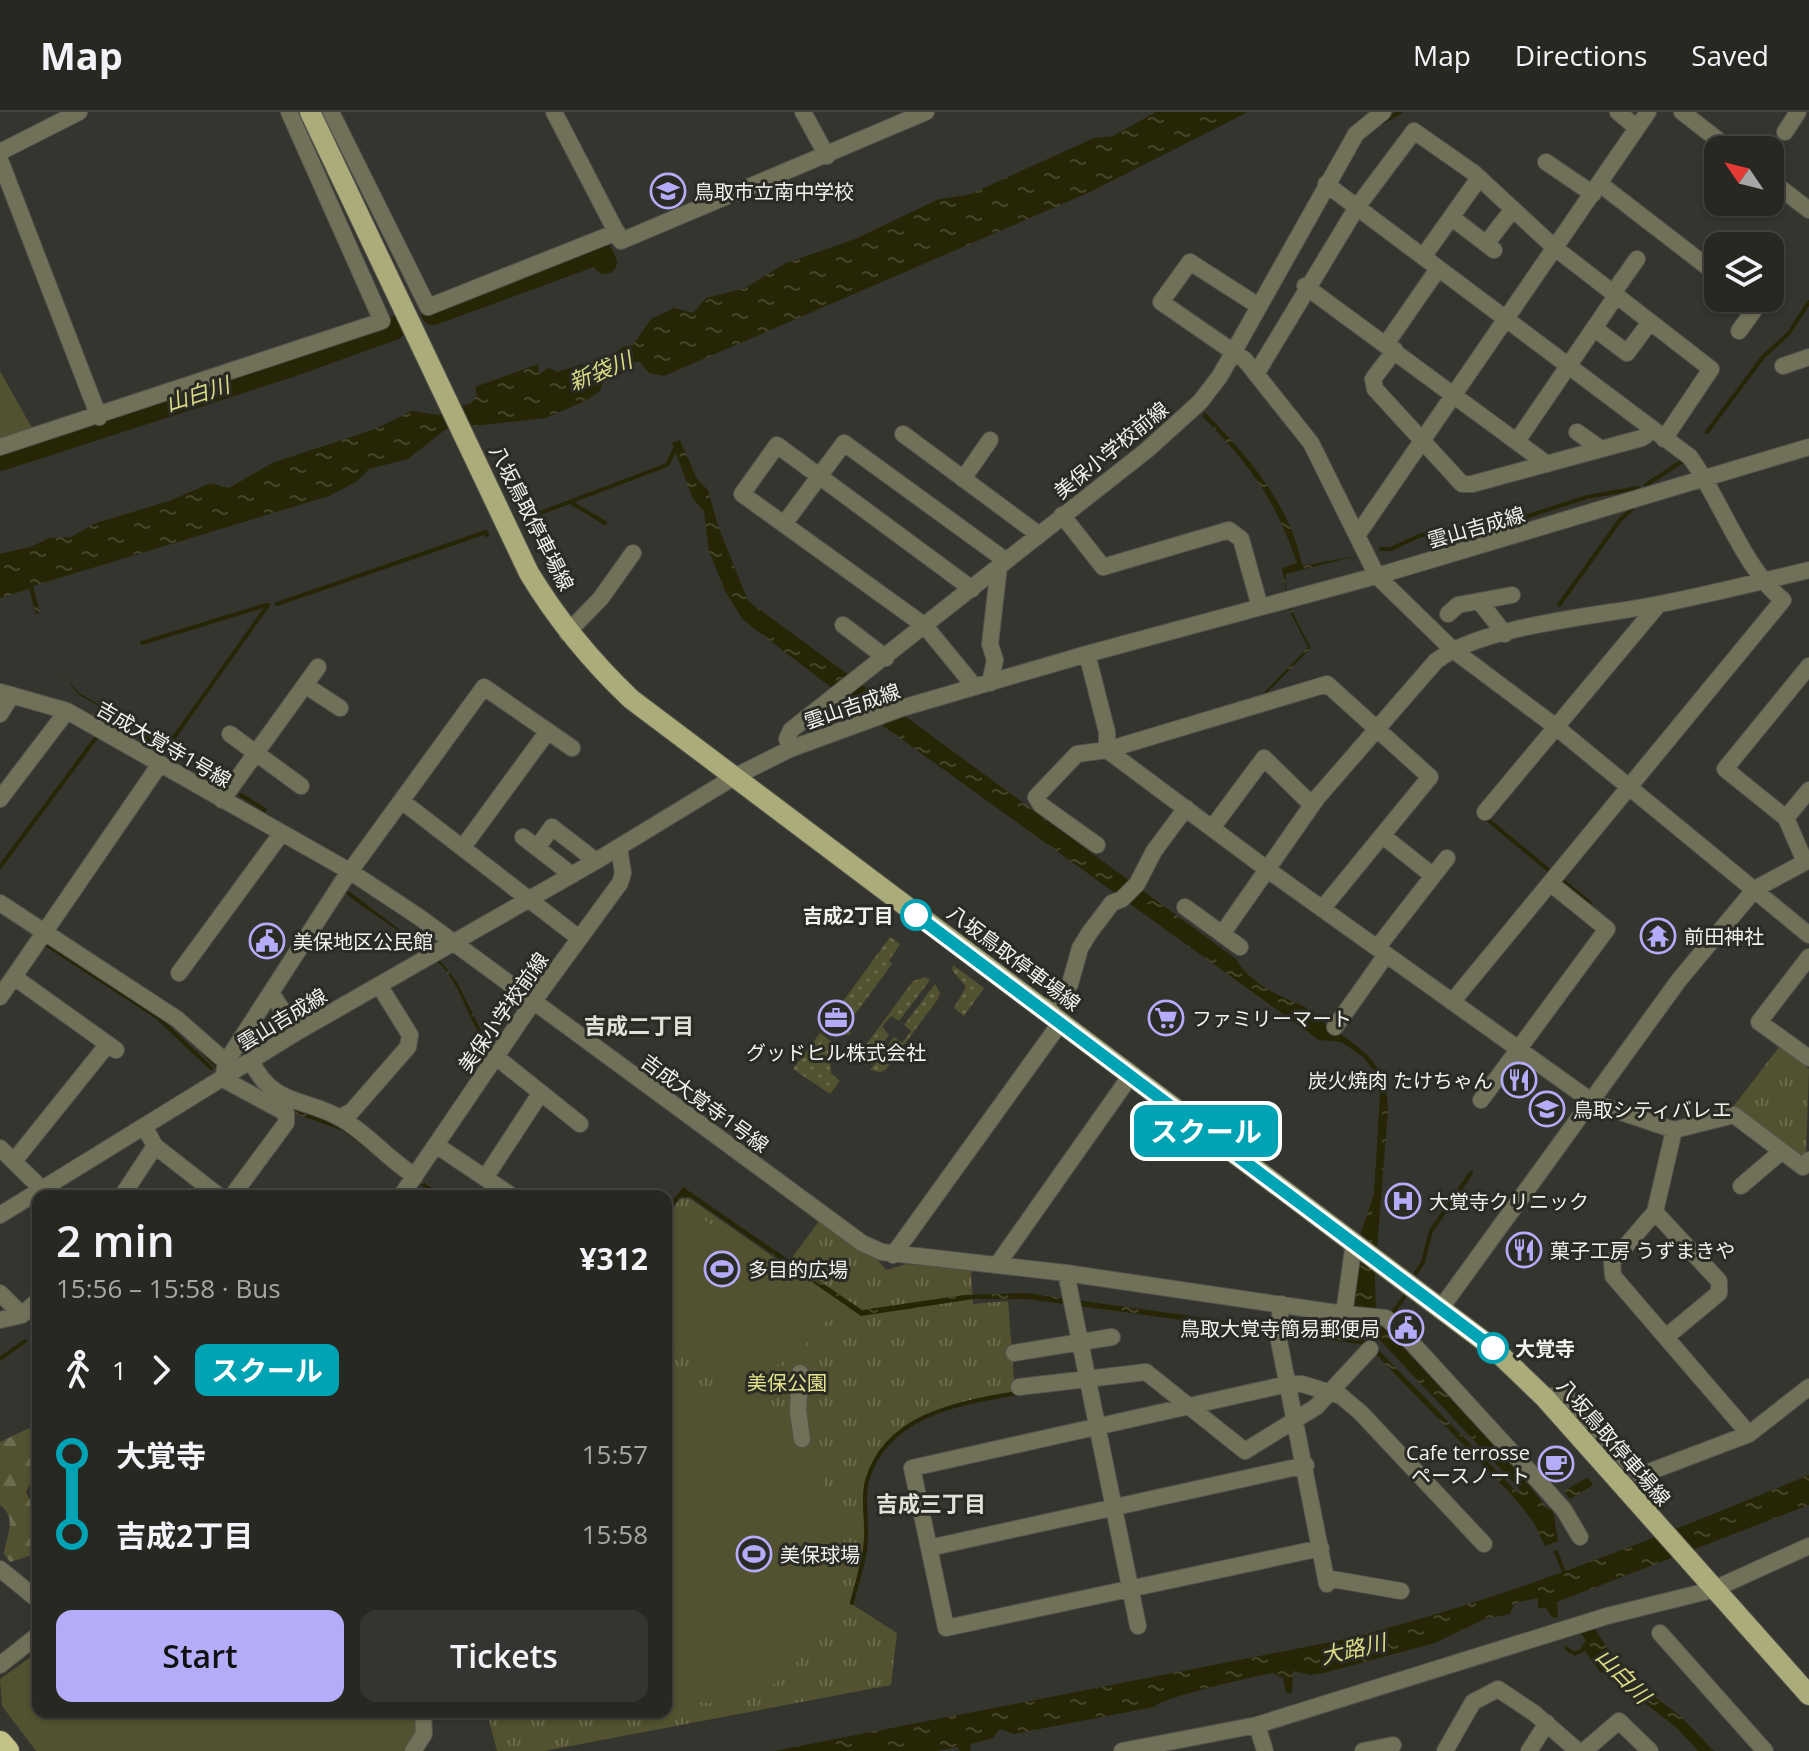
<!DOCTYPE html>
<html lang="en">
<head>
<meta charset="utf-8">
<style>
	:root { --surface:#282823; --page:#343430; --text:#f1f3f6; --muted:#a5a6a6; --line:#444441; --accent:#b4acf9 }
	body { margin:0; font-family:"Open Sans","Noto Sans JP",sans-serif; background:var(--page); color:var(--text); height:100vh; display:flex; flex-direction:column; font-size:30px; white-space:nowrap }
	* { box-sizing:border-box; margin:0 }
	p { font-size:26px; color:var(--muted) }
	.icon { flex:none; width:44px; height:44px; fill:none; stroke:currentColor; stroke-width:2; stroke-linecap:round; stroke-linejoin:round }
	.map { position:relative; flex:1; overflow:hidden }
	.details { position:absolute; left:32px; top:1078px; width:640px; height:528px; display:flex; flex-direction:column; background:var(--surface); border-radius:16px; box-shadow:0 2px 6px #0004,0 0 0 2px var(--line) }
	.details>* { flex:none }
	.badge { padding:0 16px; border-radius:12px; font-size:28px; line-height:52px }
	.needle { width:52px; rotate:305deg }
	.buttons { position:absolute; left:1704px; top:24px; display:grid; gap:16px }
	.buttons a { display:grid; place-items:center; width:80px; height:80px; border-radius:16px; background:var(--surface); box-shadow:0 2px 6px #0004,0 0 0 2px var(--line); font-size:40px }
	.map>.badge { position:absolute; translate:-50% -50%; box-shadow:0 0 0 4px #fff }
	.legs { display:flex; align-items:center; gap:12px; height:88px; padding:0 24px; font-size:26px }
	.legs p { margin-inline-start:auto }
	.head { display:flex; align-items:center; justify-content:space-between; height:136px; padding:0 24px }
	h1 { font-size:44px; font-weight:600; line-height:60px }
	.action { display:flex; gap:16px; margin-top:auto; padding:16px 24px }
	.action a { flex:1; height:92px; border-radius:16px; background:var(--accent); color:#111; font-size:32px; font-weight:600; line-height:92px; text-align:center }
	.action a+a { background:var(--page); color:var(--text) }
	ul { padding:0 24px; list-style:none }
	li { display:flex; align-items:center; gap:28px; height:80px; font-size:30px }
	li i { display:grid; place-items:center; width:12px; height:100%; margin:0 10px; background:currentColor }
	li i::after { content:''; width:20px; height:20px; margin:-10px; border:6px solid; border-radius:50%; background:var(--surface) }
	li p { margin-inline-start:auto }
	li:first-child i { background:linear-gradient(#0000 50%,currentColor 0) }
	li:last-child i { background:linear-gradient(currentColor 50%,#0000 0) }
	header { display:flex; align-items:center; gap:48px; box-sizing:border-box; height:112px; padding:0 40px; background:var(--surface); border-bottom:2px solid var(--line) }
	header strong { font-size:38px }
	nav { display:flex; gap:44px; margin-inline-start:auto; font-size:28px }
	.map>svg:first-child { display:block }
</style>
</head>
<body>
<header>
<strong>Map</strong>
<nav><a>Map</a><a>Directions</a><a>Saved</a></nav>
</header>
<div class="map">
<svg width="1809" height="1639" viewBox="0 0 1809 1639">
	<defs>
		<pattern id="grass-dots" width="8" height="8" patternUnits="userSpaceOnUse" patternTransform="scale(2)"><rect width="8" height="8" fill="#525230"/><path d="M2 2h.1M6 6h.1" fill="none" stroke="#6b6b4e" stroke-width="1.8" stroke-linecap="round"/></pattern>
		<pattern id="forest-firs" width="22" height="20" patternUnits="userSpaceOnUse" patternTransform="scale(2)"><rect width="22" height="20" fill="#525230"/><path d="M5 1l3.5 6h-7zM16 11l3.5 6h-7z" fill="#6b6b4e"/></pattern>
		<pattern id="park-tufts" width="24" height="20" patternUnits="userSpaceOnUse" patternTransform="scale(2)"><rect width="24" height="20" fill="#525230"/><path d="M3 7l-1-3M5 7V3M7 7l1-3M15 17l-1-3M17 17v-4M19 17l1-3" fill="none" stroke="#6b6b4e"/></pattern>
		<pattern id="water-ripples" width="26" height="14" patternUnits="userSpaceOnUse" patternTransform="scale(2)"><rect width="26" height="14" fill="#262506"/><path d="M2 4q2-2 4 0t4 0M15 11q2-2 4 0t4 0" fill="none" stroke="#46452b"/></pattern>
	</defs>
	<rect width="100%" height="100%" fill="#35352f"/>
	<path fill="url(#grass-dots)" d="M890,825L900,832L889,849L892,852L845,916L852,922L845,923L827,911Z
		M953,853L984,876L964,904L954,896L966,875L952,858Z
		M925,865L930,868L899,909L891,904L882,915L889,923L866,953L860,944L863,937L913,869Z
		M935,872L940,881L938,887L886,957L881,960L870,958L894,925L902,931L911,919L904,913Z
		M820,921L840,936L830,950L831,961L840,969L830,982L793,957Z"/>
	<path fill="url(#forest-firs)" d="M38,1312V1360L26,1379L38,1408V1441L10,1450L4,1442C6,1424 18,1406 0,1393V1330Z"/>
	<path fill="url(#park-tufts)" d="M1780,934L1809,957L1806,1042L1798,1043L1733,995Z
		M689,1086L786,1154L819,1109L875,1144L886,1158L907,1152L971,1159L973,1192L1008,1189L1015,1279C957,1290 885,1301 866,1369C860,1387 866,1406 865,1424C864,1446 855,1470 850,1491L897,1521L891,1573L544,1639H497L487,1600H666V1247L675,1237L666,1229V1106L680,1087Z"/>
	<path fill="#525230" d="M0,259L32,316L0,326Z
		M685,1095L836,1196C808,1236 776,1265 725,1268L666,1222V1119Z
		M683,1283C701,1284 721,1283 738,1289C817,1317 864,1423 832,1501C826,1516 812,1533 801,1545C782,1568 763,1585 732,1590C709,1594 688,1588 666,1583V1285Z
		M38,1540V1600H418L419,1622L409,1639H36L2,1594L0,1567Z"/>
	<path fill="url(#water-ripples)" d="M1156,0H1248L1088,81L664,264L649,261L640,250H632L621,262L604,268L600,279L585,289L546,306L446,317L408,347L369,357L356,370L329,384L33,474L40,501L36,502L29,477L0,486V442L33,434L49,426L71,425L96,411L169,389L211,371L229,376L272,351L375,317L412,299L438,303L471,291L477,283L475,275L538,252L539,262L549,256L557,260L582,252L595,257L623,235L633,233L651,207L674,196L693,201L706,186L745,176L786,151L855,127L939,87L968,83L1094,26L1113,24Z
		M1205,300C1247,344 1291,392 1302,454L1360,443L1286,462C1283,490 1299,512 1311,536L1264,584H1261L1308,535L1289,498L1282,456L1297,451C1274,385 1250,353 1202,304Z
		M680,328L697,367L708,378L718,414L748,489L1236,847C1248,869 1276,883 1299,892C1309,896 1320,907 1329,914C1366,940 1387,951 1388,999L1375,1162L1376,1199L1381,1212L1510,1350L1547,1396L1553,1398L1558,1429L1545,1434L1533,1409L1509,1380L1367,1233L1027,1187H974L861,1204L690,1085H680L666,1103V1097L683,1075L862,1198L964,1183L1026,1181L1370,1229L1518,1381L1521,1379L1351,1197L1361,1120L1374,1082L1380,982L1375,960L1363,945L1341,930L1319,928L850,590L743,508L725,479L709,439L704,399L693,387L672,331Z
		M55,555L79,581L144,618L162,643L132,612L79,583Z
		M346,777L440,848L457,870L492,940C468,914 464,875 438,850C411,823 373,805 343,779Z
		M0,793L166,901L235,964L294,996L345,1016L407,1062L450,1084H442L404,1065L343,1019L294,1001L236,969L215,955L176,914L0,798Z
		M1809,1363V1393L1557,1490L1558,1505L1553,1506L1545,1495L1538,1497V1486L1515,1491L1510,1502L1485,1507L1435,1531L1324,1561L1310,1563L1293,1559L1292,1581H1286L1283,1566L1272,1561C1252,1565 1163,1585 1154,1595L1014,1622L1000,1617L993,1626L971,1632L970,1639H960L957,1635L936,1639H774L1336,1529C1498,1491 1655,1426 1809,1363Z
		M1588,1365L1593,1373L1570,1387L1564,1379Z
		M1593,1514L1625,1563L1679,1603L1714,1639H1698L1678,1617L1604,1559L1601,1561L1585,1539L1575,1544L1565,1538V1533L1573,1539L1580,1538L1586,1528L1579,1519Z"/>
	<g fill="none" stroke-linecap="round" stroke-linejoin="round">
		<path stroke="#262506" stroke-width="4" d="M1378,13L1400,0
			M1707,320L1763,245L1789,221L1809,190
			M1646,373L1681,350
			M572,391L605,411
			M527,406L667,353L675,337
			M1381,437H1391L1421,423L1510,410L1587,385L1638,376
			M277,492L486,420L487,423
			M1559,493L1620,408L1635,394
			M142,531L266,493
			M163,641L268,493
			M241,683L265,698
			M1487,707L1551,760
			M0,755L98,623
			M1563,769L1590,791
			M44,831L157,905L211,956
			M1416,1161L1423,1150L1431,1119L1471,1061
			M1391,1203L1405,1184
			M0,1247L25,1229
			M1556,1440L1564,1460
			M852,1491C857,1469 866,1446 866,1424C867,1405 862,1387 867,1369C886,1302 960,1291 1018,1281"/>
		<path stroke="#262506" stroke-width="24" d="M433,201L600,140L605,150
			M0,347L291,253L394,216"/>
		<g stroke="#53534d" stroke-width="18">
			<path id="minor" d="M331,0L428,195L617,120
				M554,0L621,129L926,0
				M803,0L827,44
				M1618,0L1637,16
				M1682,0L1731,38
				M1785,20L1798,0
				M0,40L79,0
				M0,48L99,305
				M1546,50L1593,82
				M1770,68L1809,98
				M1326,72L1690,345C1720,386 1745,459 1783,488L1452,890
				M1600,72L1718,163
				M1451,105L1494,138
				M1486,132L1513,97
				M1730,134H1731
				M1423,145L1479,66
				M1305,174L1547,352
				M1613,181L1637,147
				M1257,193L1190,150L1161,190L1245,248L1311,331L1377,464L1452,537L1556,615L1809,823
				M1594,216L1627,241L1650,210
				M1739,219L1757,194L1747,186
				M1386,232L1438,157
				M1395,238L1373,267L1375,277L1462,372H1472L1642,326L1653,318
				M1783,254L1809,245
				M1256,262L1357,95L1414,19L1474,61L1555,136L1711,257L1664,327
				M1577,320L1601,337
				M903,322L1038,422
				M1517,329L1616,184
				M0,335L382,209L289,0
				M963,367L990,328
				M1062,403L1103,455L1229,418L1241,427L1260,495
				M784,412L844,331L1005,448
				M1358,422L1648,0
				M972,477L777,333L742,382L925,514L975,575
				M1479,489L1505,522
				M1448,502L1458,493L1512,483
				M843,513L886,546
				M567,521L601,486L633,441
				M1087,542L1107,620V638L1268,758L1594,991L1674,1018L1734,1003L1803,1055L1809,1048
				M1809,554L1725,657L1786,706L1809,678
				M990,571L995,548L990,532L999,454
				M305,573L340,596
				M0,580L67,599L351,760L419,805L862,1131L882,1140L1066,1161L1344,1202L1354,1130
				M0,602L12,583
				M230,622L301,674
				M790,637L787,627L791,618L1147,338L1200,290L1220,264L1356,22L1383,0
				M0,687L67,599
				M222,688L318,555
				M403,690L579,826
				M1485,700L1658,493
				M1786,706L1805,750
				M1212,716L1264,646L1312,693
				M1383,724L1432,763
				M523,725L572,763
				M1097,733L1041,693L1036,685L1077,642L1107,638L1327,572L1430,665L1322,797
				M463,735L548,619
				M537,736L552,715L596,749
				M0,791L177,907L226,950
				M1185,795L1240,835
				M1222,822L1317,686L1436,549C1484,513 1599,504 1660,492C1710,482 1759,470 1809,458
				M1377,836L1447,746
				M1809,845L1759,910L1809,946
				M179,861L281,722
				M14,865L116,938
				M271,881L297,920
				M0,885L160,652
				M1046,899L1070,872L1080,836L1090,820L1112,791L1122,787L1137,772L1154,739L1186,696
				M1335,915L1386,843
				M496,945L580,1012
				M251,949C274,996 306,985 342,1007C368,1022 389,1048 415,1064
				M223,967L226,950L343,769L484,575L572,636
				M223,967L286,1001V1011L232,1084
				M1481,988L1607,817L1550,771
				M340,1006L352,999L408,935L410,923L379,873
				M1674,1018L1655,1100L1612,1150L1613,1164L1749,1322
				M436,1033L512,1084
				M155,1034L219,1084
				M0,1036L49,1084
				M14,1049L108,932
				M485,1066L540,982
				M1741,1074L1782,1039
				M122,1084L155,1034L144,1014
				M401,1084L533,890L620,771L623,761L619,735
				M1655,1100L1719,1169V1181L1666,1225
				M0,1103L297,920L596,749L734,665L790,637L902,596L1087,542L1387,461L1809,335
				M893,1143L1061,910
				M997,1153L1131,963
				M1066,1161L1138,1514
				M0,1181L22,1203L38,1188
				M1281,1192L1278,1224L1327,1472
				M1441,1196L1679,868L1755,777L1809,748
				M1344,1202L1386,1206L1402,1220L1542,1373L1564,1398L1580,1425
				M0,1208L22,1203
				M1014,1241L1112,1225
				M800,1261L798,1299L802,1327
				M1019,1275L1146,1260L1245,1339L1316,1295L1370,1237
				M1545,1286L1564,1281L1641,1363L1749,1322L1809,1275
				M1306,1353L929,1436L912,1356L1288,1272H1302L1341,1284L1361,1301L1484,1432
				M929,1436L946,1516L1321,1436
				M0,1457L38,1488
				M1326,1466L1401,1479
				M1660,1521L1765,1639
				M0,1553L38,1523
				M1257,1613L1265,1639
				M413,1639L424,1622L423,1600
				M1122,1639L1257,1613L1607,1504L1712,1478L1809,1434
				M1363,1639L1393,1633
				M1445,1639L1473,1590L1498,1577L1534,1601L1578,1639
				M1529,1639L1547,1611
				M1584,1639L1619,1609L1650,1639"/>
		</g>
		<g stroke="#53534d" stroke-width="22">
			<path id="major" d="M310,0L529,461C558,509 590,548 631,587L1493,1236L1545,1286L1809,1583"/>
		</g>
		<g stroke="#53534d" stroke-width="26">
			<path id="highway" d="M0,1631L7,1639"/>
		</g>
		<use href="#minor" stroke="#717159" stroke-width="16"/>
		<use href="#major" stroke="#acac7b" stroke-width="20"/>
		<use href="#highway" stroke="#c3c387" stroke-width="24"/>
	</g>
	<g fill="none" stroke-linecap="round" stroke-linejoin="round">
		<g stroke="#fff" stroke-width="18">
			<path id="line-1" d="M916,803L1493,1236"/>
		</g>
		<use href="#line-1" stroke="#00a3b4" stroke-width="12"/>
	</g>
	<defs>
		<g id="school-ring" transform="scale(1.8)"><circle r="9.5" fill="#2b2b25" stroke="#b4acf9" stroke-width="1.5"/><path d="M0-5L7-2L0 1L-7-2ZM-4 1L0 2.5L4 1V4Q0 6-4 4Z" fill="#b4acf9"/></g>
		<g id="temple-ring" transform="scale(1.8)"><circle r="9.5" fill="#2b2b25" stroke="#b4acf9" stroke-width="1.5"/><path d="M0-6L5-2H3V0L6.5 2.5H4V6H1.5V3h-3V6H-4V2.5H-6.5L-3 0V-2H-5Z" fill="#b4acf9"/></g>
		<g id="civic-ring" transform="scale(1.8)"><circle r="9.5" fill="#2b2b25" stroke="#b4acf9" stroke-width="1.5"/><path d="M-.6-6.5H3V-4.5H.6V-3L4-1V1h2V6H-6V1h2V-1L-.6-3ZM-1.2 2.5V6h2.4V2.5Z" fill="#b4acf9"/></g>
		<g id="office-ring" transform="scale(1.8)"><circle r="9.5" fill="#2b2b25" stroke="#b4acf9" stroke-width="1.5"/><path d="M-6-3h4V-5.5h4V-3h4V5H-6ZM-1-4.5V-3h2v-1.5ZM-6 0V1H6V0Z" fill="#b4acf9"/></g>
		<g id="supermarket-ring" transform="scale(1.8)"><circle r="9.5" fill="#2b2b25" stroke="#b4acf9" stroke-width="1.5"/><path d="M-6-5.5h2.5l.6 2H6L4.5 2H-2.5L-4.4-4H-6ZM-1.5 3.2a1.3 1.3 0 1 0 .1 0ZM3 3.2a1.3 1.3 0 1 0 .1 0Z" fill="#b4acf9"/></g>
		<g id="restaurant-ring" transform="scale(1.8)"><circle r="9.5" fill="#2b2b25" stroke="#b4acf9" stroke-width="1.5"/><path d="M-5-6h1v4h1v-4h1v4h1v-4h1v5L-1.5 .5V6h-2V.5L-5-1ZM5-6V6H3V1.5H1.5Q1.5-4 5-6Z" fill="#b4acf9"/></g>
		<g id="hospital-ring" transform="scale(1.8)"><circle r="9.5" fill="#2b2b25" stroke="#b4acf9" stroke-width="1.5"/><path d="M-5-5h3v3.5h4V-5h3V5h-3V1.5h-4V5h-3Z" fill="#b4acf9"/></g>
		<g id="stadium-ring" transform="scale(1.8)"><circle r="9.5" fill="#2b2b25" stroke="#b4acf9" stroke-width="1.5"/><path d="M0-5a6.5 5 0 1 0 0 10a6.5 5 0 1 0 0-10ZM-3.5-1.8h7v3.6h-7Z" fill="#b4acf9"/></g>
		<g id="cafe-ring" transform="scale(1.8)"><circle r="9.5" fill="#2b2b25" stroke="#b4acf9" stroke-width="1.5"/><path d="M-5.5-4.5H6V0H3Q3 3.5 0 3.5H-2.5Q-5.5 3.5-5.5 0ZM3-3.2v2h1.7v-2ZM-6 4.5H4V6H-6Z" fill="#b4acf9"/></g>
	</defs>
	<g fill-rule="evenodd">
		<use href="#school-ring" x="668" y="79"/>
		<use href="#temple-ring" x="1658" y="824"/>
		<use href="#civic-ring" x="267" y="829"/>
		<use href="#office-ring" x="836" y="906"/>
		<use href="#supermarket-ring" x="1166" y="906"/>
		<use href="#restaurant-ring" x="1519" y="968"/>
		<use href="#school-ring" x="1547" y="997"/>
		<use href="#hospital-ring" x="1403" y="1089"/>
		<use href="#restaurant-ring" x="1524" y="1138"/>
		<use href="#stadium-ring" x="722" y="1157"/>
		<use href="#civic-ring" x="1406" y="1216"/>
		<use href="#cafe-ring" x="1556" y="1352"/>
		<use href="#stadium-ring" x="754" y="1442"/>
	</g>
	<g fill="#fff" stroke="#00a3b4" stroke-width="4">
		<circle cx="916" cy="803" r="14"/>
		<circle cx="1493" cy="1236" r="14"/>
	</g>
	<g text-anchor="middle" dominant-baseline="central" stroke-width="6" stroke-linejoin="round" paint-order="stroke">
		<g font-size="20" fill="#f2f2ed" stroke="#2b2b25" text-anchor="start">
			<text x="694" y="79">鳥取市立南中学校</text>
			<text x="1684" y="824">前田神社</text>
			<text x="293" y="829">美保地区公民館</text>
			<text x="1192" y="906">ファミリーマート</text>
			<text x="836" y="940" text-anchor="middle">グッドヒル株式会社</text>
			<text x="1493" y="968" text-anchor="end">炭火焼肉 たけちゃん</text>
			<text x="1573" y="997">鳥取シティバレエ</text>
			<text x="1429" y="1089">大覚寺クリニック</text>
			<text x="1550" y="1138">菓子工房 うずまきや</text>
			<text x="748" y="1157">多目的広場</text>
			<text x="1380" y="1216" text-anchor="end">鳥取大覚寺簡易郵便局</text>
			<text x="1530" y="1340" text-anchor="end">Cafe terrosse<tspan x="1530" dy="23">ペースノート</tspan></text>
			<text x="780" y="1442">美保球場</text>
		</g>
		<g font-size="20" fill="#f2f2ed" stroke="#2b2b25">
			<text transform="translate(1111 338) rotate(-39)">美保小学校前線</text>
			<text transform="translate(532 406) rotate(63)">八坂鳥取停車場線</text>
			<text transform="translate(1476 415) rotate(-16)">雲山吉成線</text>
			<text transform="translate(852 594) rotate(-19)">雲山吉成線</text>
			<text transform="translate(164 632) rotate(30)">吉成大覚寺1号線</text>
			<text transform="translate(1014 846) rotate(37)">八坂鳥取停車場線</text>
			<text transform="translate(503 900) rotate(-55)">美保小学校前線</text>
			<text transform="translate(282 907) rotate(-31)">雲山吉成線</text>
			<text transform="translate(705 991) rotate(36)">吉成大覚寺1号線</text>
			<text transform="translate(1614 1330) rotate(49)">八坂鳥取停車場線</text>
		</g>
		<g font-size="20" font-weight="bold" fill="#f2f2ed" stroke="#2b2b25" text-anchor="end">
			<text x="894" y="803">吉成2丁目</text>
			<text x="1515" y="1236" text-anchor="start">大覚寺</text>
		</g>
		<g font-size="20" fill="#e5e48e" stroke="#2b2b25">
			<text x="787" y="1270">美保公園</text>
		</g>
		<g font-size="22" font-style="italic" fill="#dbdb85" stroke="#2b2b25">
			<text transform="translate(600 258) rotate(-22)">新袋川</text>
			<text transform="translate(197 281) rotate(-18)">山白川</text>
			<text transform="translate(1353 1536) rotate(-13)">大路川</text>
			<text transform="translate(1624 1563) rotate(46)">山白川</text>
		</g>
		<g font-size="22" font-weight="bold" fill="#e1e1d9" stroke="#2b2b25">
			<text x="639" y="913">吉成二丁目</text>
			<text x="931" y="1391">吉成三丁目</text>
		</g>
	</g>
</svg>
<div class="buttons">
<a><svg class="needle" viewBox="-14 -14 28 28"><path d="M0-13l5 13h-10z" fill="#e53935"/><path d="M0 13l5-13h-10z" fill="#a5a6a6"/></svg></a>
<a><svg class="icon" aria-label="layers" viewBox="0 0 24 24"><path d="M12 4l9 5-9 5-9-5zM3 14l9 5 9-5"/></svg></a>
</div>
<b class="badge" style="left:1206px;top:1019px;background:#00a3b4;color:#fff">スクール</b>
<section class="details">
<div class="head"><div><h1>2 min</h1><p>15:56 – 15:58 · Bus</p></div><b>¥312</b></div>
<div class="legs"><svg class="icon" aria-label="walk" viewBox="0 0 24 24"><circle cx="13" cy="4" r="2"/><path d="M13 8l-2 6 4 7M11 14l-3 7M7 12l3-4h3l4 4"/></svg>1<svg class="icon" aria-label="forward" viewBox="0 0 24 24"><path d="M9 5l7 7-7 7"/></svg><b class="badge" style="background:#00a3b4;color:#fff">スクール</b></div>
<ul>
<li><i style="color:#00a3b4"></i><b>大覚寺</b><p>15:57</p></li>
<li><i style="color:#00a3b4"></i><b>吉成2丁目</b><p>15:58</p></li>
</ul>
<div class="action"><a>Start</a><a>Tickets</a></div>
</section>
</div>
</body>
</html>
